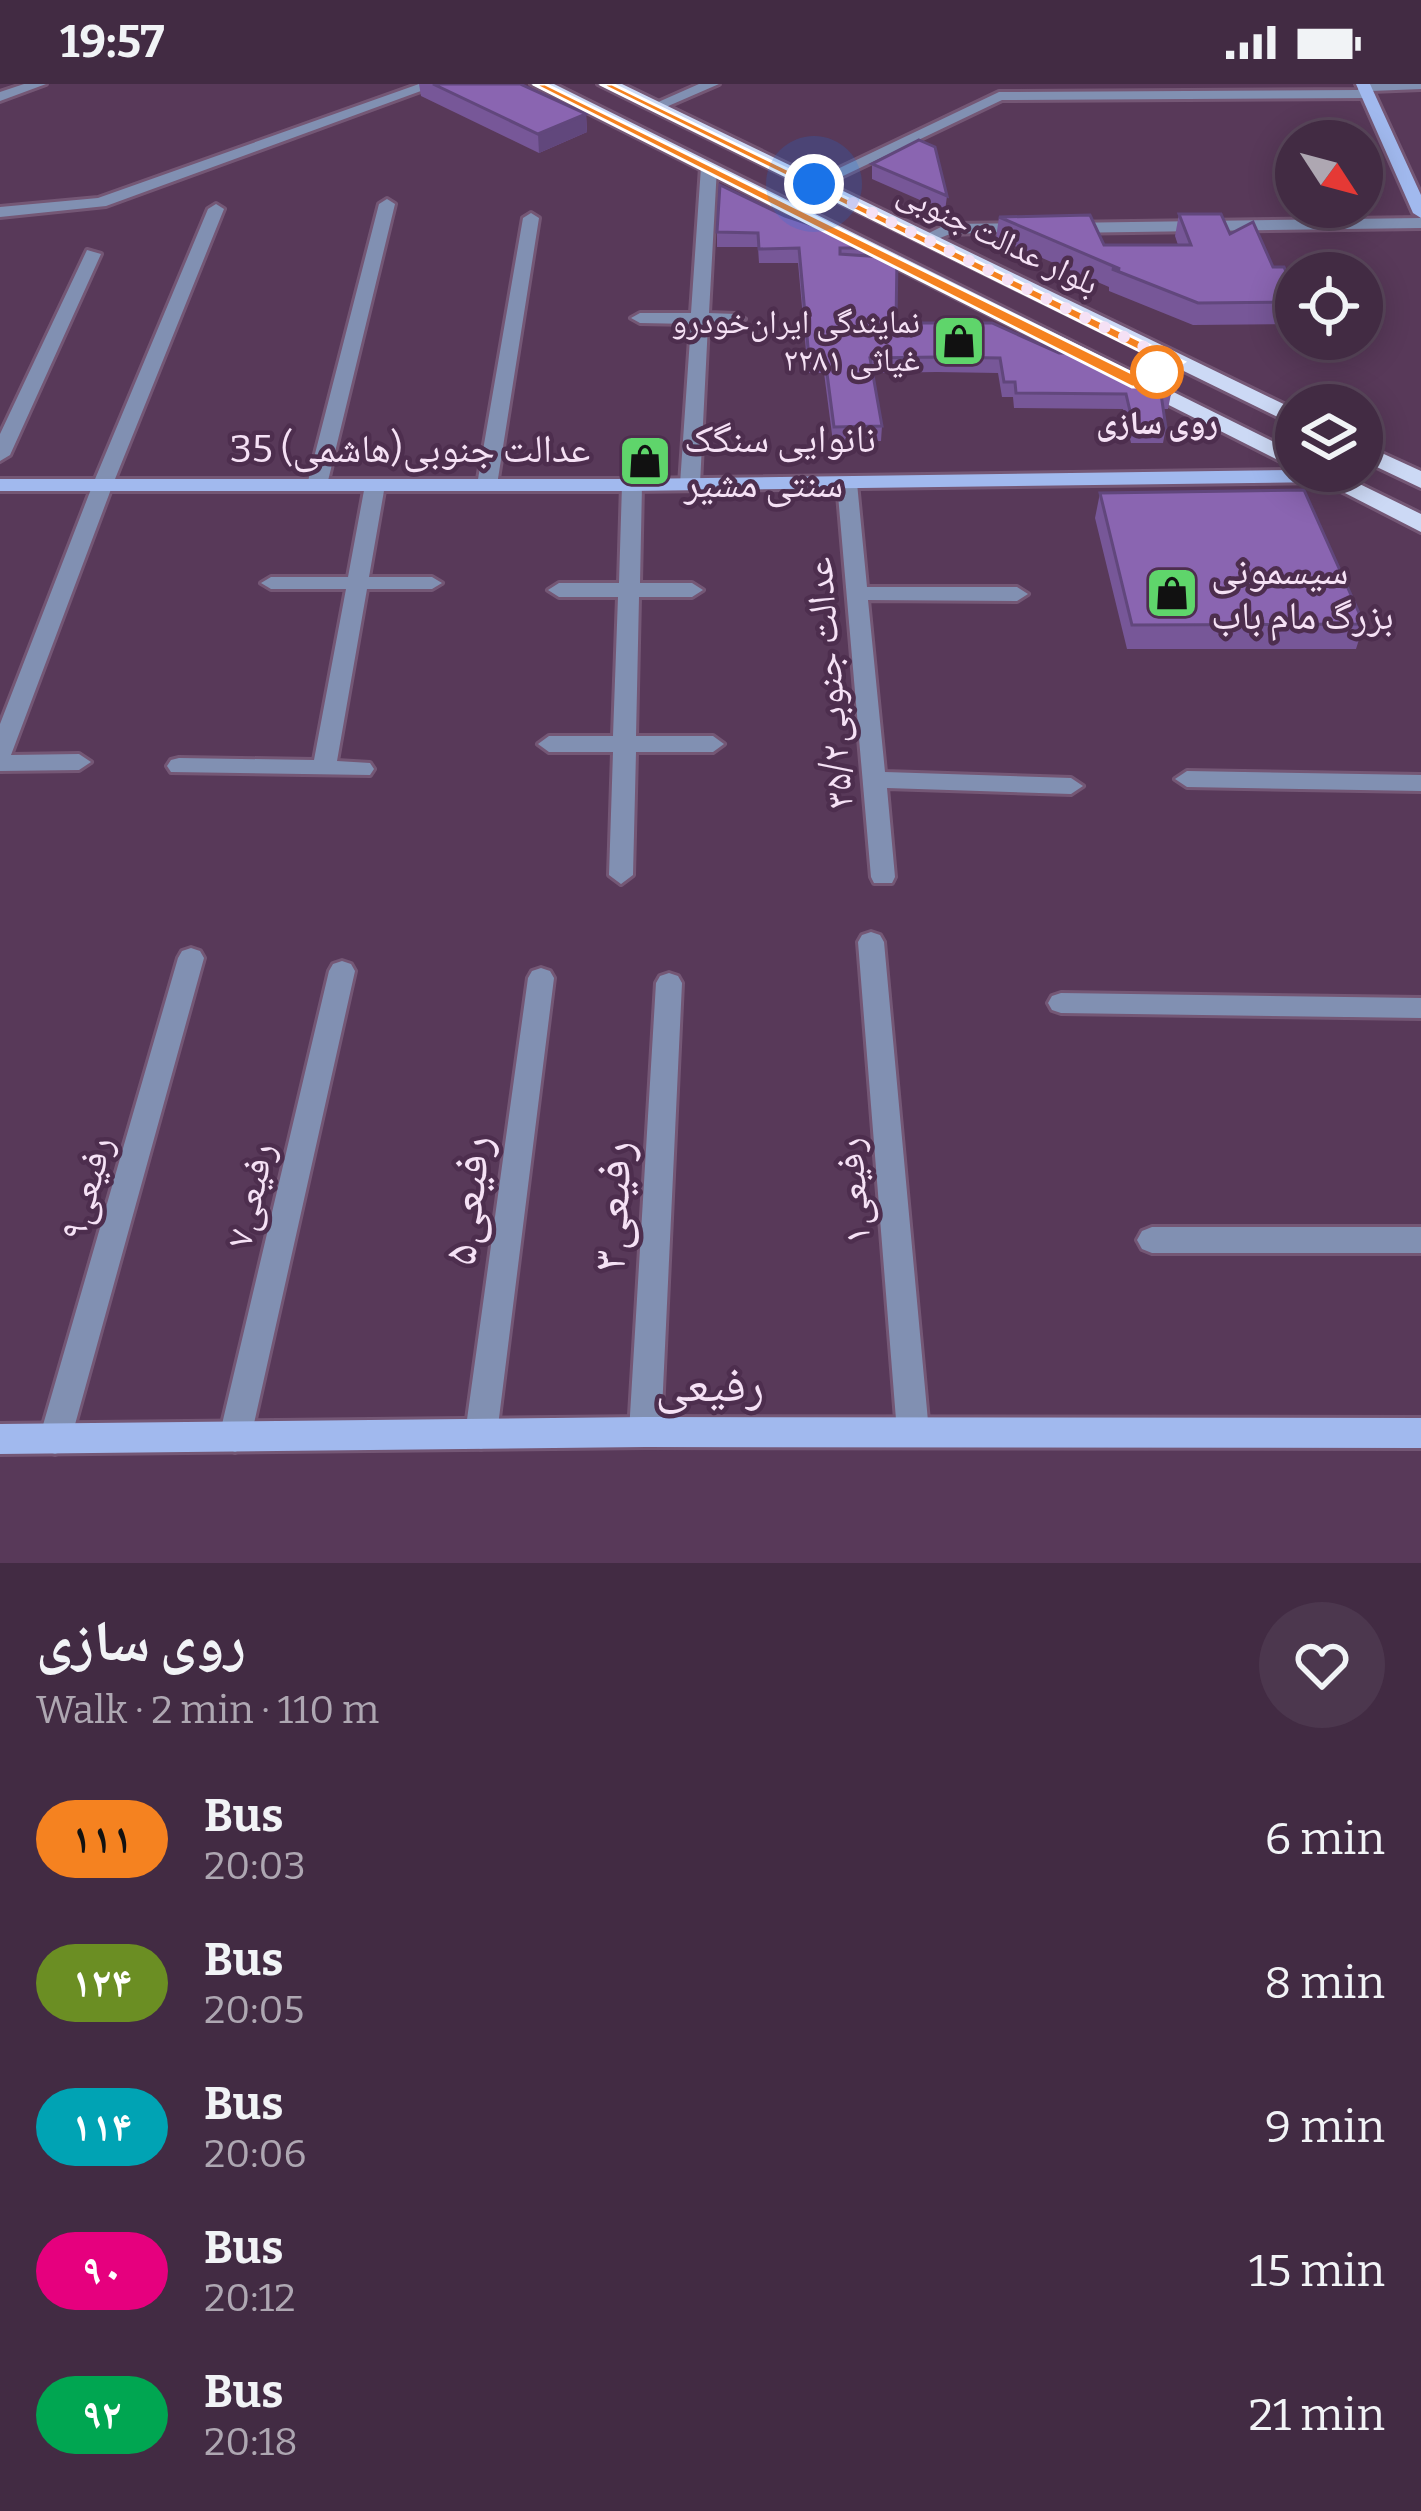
<!DOCTYPE html>
<html lang="en">
<head>
<meta charset="utf-8">
<style>
	:root { --surface:#422b43; --page:#4c374e; --text:#f1f3f6; --muted:#aea7b2; --line:#5a475c }
	body { margin:0; font-family:Bitter,"Noto Naskh Arabic",serif; background:var(--page); color:var(--text); height:100vh; display:flex; flex-direction:column; font-size:45px; white-space:nowrap }
	* { box-sizing:border-box; margin:0 }
	p { font-size:39px; color:var(--muted) }
	.icon { flex:none; width:66px; height:66px; fill:none; stroke:currentColor; stroke-width:2; stroke-linecap:round; stroke-linejoin:round }
	.map { position:relative; height:1479px; overflow:hidden }
	.sheet { display:flex; flex-direction:column; background:var(--surface); flex:1 }
	.sheet>* { flex:none }
	.badge { padding:0 24px; border-radius:39px; font-size:42px; line-height:78px }
	.needle { width:78px; rotate:126deg }
	.controls { position:absolute; left:1275px; top:36px; display:grid; gap:24px }
	.controls a { display:grid; place-items:center; width:108px; height:108px; border-radius:50%; background:var(--surface); box-shadow:0 6px 30px #0003,0 0 0 3px var(--line); font-size:60px }
	.you { position:absolute; width:60px; height:60px; margin:-30px; border:9px solid #fff; border-radius:50%; background:#1a73e8; box-shadow:0 0 0 18px #1a73e833 }
	.map>.badge { position:absolute; translate:-50% -50%; box-shadow:0 0 0 6px #fff }
	.round { display:grid; place-items:center; flex:none; width:126px; height:126px; border-radius:63px; background:var(--page) }
	.headline { display:flex; align-items:center; justify-content:space-between; height:204px; padding:0 36px }
	h1 { font-size:57px; font-weight:800; line-height:90px }
	ul { padding:0; list-style:none }
	li { display:flex; align-items:center; gap:36px; height:144px; padding:0 36px }
	li div { flex:1 }
	li b { display:block; font-size:45px }
	li em { font-style:normal }
	li .badge { min-width:132px; font-weight:700; text-align:center }
	.status { display:flex; justify-content:space-between; align-items:center; height:84px; padding:0 60px; background:var(--surface); direction:ltr }
	.status svg { height:33px; fill:currentColor }
	.map>svg:first-child { display:block }
</style>
</head>
<body>
<div class="status"><b>19:57</b><svg viewBox="0 0 49 12"><path d="M0 12V9h3v3zM5 12V6h3v6zM10 12V3h3v9zM15 12V0h3v12zM26 1h20v11H26zM47 4h2v5h-2z"/></svg></div>
<div class="map">
<svg width="1421" height="1479" viewBox="0 0 1421 1479">
	<rect width="100%" height="100%" fill="#583959"/>
	<g fill="none" stroke-linecap="round" stroke-linejoin="round">
		<g stroke="#745775" stroke-width="6">
			<path id="street" d="M24,0H46L0,17V8Z
				M419,0H440L106,122L0,133V123L98,114Z
				M699,0H719L659,26L647,23Z
				M1359,0H1421V5L1371,7V13L1366,14L1002,16L820,103L806,100L999,8L1358,6Z
				M709,78L717,83L709,229L736,230L745,235L736,240H708L700,400L690,406L680,400L691,240L640,239L631,234L640,229H691L701,83Z
				M387,115L395,120L327,401L317,407L310,405L307,401L379,120Z
				M216,120L224,125L113,400L11,671L79,670L91,678L79,686L0,687V640L93,400L208,125Z
				M531,129L539,134L497,401L487,407L477,401L523,134Z
				M1421,134V144L1063,149L1055,144L1063,139Z
				M1029,139L1035,141V147L950,150L925,160L917,155L947,140Z
				M87,166L101,170L10,371L0,377V350Z
				M847,393L857,399L867,503H1017L1028,510L1017,517L868,516L885,688L1071,694L1083,702L1071,710L887,704L895,793L892,799H874L871,793L837,399Z
				M375,395L385,401L369,493H432L442,499L432,505H367L337,677L370,679L374,685L370,691L171,688L167,682L171,676L179,674L314,676L346,505H271L261,499L271,493H348L365,401Z
				M632,395L642,401L640,499H692L703,506L692,513H639L636,652H713L724,660L713,668H636L633,791L621,800L609,791L613,668H549L538,660L549,652H613L618,513H559L548,506L559,499H619L622,401Z
				M1187,687L1421,691V707L1187,703L1175,695Z
				M871,848L880,851L884,858L929,1348L924,1358L913,1363L902,1358L897,1348L858,858L862,851Z
				M191,864L200,867L204,874L71,1355L66,1366L55,1370L44,1366L39,1355L178,874L182,867Z
				M342,877L351,880L355,887L251,1353L246,1363L235,1368L224,1363L219,1353L329,887L333,880Z
				M541,884L550,887L554,894L497,1350L492,1360L481,1365L470,1360L465,1350L528,894L532,887Z
				M669,889L678,892L682,899L661,1348L656,1358L645,1363L634,1358L629,1348L656,899L660,892Z
				M1061,909L1421,914V934L1061,929L1052,926L1048,919L1052,912Z
				M1152,1143H1421V1169H1152L1142,1165L1137,1156L1142,1147Z"/>
		</g>
		<g stroke="#745775" stroke-width="6">
			<path id="secondary" d="M1356,0H1370L1421,111V134L1413,129Z
				M1296,386L1328,387L1334,392L1324,398L632,407H0V395H632Z
				M645,1333L1421,1334V1364L645,1363L0,1370V1340Z"/>
		</g>
		<g stroke="#745775" stroke-width="6">
			<path id="primary" d="M531,0H554L1296,369V385Z
				M598,0H622L1296,326V342Z
				M1362,360L1421,387V404L1362,376Z
				M1302,387H1333L1421,430V448Z"/>
		</g>
		<use href="#street" fill="#8190b2" fill-rule="evenodd"/>
		<use href="#secondary" fill="#a1b9ee" fill-rule="evenodd"/>
		<use href="#primary" fill="#ccd9f5" fill-rule="evenodd"/>
	</g>
	<path fill="#775798" d="M419,0H520L586,30L587,48L539,69L421,12Z
		M872,80L947,112L945,127L872,95Z
		M1179,130L1230,150L1273,183L1296,211L1294,240L1193,241L1109,207V203L996,154L999,133L1104,161H1178L1175,152Z
		M785,132L866,159L864,172L896,239L1059,269L1171,310L1168,325H1163L1166,344L1163,359H1131L1123,325L1014,324L1013,313H1002L998,289L937,288L873,289L882,342L881,357L833,358L824,289H808L798,179H759L758,163H717V148Z
		M1100,409L1364,540L1356,565H1127L1095,434Z"/>
	<path fill="#61477c" d="M586,30L587,48L539,69L538,50Z"/>
	<path fill="#8a65b1" stroke="#61477c" stroke-width="3" d="M433,0H520L586,30L538,50Z
		M919,56L935,63L947,112L872,80Z
		M720,101L785,132L866,159L865,164H840V170L897,174L896,239H992L1059,269H1088L1171,310H1161L1166,344H1134L1126,310L1016,309L1015,298H1004L1000,274L938,273L870,274L882,342L834,343L825,274H809L799,164L759,165L758,149L717,148Z
		M1179,130H1221L1230,150L1253,138L1273,183H1284L1296,211V218L1198,219L1112,185H1120L999,133L1090,131L1104,161H1191Z
		M1304,406L1364,540L1132,541L1100,409Z"/>
	<path fill="#f58220" stroke="#fff" stroke-width="3" d="M533,0H545L1138,292L1162,278L600,0H612L1184,278L1145,303H1132Z"/>
	<g fill="none" stroke-linecap="round" stroke-linejoin="round">
		<path stroke="#f5e1f5" stroke-width="12" stroke-dasharray="0 21.6" d="M814,100L1175,278L1157,288"/>
	</g>
	<defs>
		<g id="shop-square" transform="scale(2.7)"><rect x="-9" y="-9" width="18" height="18" rx="4" fill="#5fd56b" stroke="#4d2e4e"/><path d="M-5-2.5h2.3a2.7 3.5 0 0 1 5.4 0H5L5.5 6h-11ZM-1.5-2.5h3a1.5 2.3 0 0 0-3 0Z" fill="#111"/></g>
	</defs>
	<g fill-rule="evenodd">
		<use href="#shop-square" x="959" y="257"/>
		<use href="#shop-square" x="645" y="377"/>
		<use href="#shop-square" x="1172" y="509"/>
	</g>
	<circle fill="#fff" stroke="#f58220" stroke-width="6" cx="1157" cy="288" r="24"/>
	<g text-anchor="middle" dominant-baseline="central" stroke-width="9" stroke-linejoin="round" paint-order="stroke">
		<g font-size="33" fill="#f5e1f5" stroke="#4d2e4e">
			<text transform="translate(998 154) rotate(26)">بلوار عدالت جنوبی</text>
		</g>
		<g font-size="33" fill="#f5e1f5" stroke="#4d2e4e" text-anchor="end">
			<text x="920" y="238">نمایندگی ایران‌خودرو<tspan x="920" dy="38">غیاثی ۲۲۸۱</tspan></text>
		</g>
		<g font-size="33" font-weight="bold" fill="#f5e1f5" stroke="#4d2e4e">
			<text x="1157" y="339">روی سازی</text>
		</g>
		<g font-size="39" fill="#f5e1f5" stroke="#4d2e4e" text-anchor="start">
			<text x="684" y="355">نانوایی سنگک<tspan x="684" dy="45">سنتی مشیر</tspan></text>
			<text x="1211" y="487">سیسمونی<tspan x="1211" dy="45">بزرگ مام باب</tspan></text>
		</g>
		<g font-size="39" fill="#f5e1f5" stroke="#4d2e4e">
			<text x="410" y="365">35 عدالت جنوبی(هاشمی)</text>
			<text transform="translate(829 599) rotate(-95)">عدالت جنوبی۳۵/۲</text>
			<text transform="translate(86 1104) rotate(-74)">رفیعی۹</text>
			<text transform="translate(853 1107) rotate(-95)">رفیعی۱</text>
			<text transform="translate(250 1111) rotate(-77)">رفیعی۷</text>
		</g>
		<g font-size="48" fill="#f5e1f5" stroke="#4d2e4e">
			<text transform="translate(467 1116) rotate(-83)">رفیعی۵</text>
			<text transform="translate(612 1122) rotate(-87)">رفیعی۳</text>
			<text x="710" y="1301">رفیعی</text>
		</g>
	</g>
</svg>
<div class="controls">
<a><svg class="needle" viewBox="-14 -14 28 28"><path d="M0-13l5 13h-10z" fill="#e53935"/><path d="M0 13l5-13h-10z" fill="#aea7b2"/></svg></a>
<a><svg class="icon" aria-label="locate" viewBox="0 0 24 24"><circle cx="12" cy="12" r="6"/><path d="M12 2v4M12 18v4M2 12h4M18 12h4"/></svg></a>
<a><svg class="icon" aria-label="layers" viewBox="0 0 24 24"><path d="M12 4l9 5-9 5-9-5zM3 14l9 5 9-5"/></svg></a>
</div>
<div class="you" style="left:814px;top:100px"></div>
</div>
<section class="sheet">
<div class="headline"><div><h1>روی سازی</h1><p>Walk · 2 min · 110 m</p></div><a class="round"><svg class="icon" aria-label="heart" viewBox="0 0 24 24"><path d="M12 20l-8-8c-3-5 5-10 8-4 3-6 11-1 8 4z"/></svg></a></div>
<ul>
<li><span class="badge" style="background:#f58220;color:#111">۱۱۱</span><div><b>Bus</b><p>20:03</p></div><em>6 min</em></li>
<li><span class="badge" style="background:#6b8e23;color:#fff">۱۲۴</span><div><b>Bus</b><p>20:05</p></div><em>8 min</em></li>
<li><span class="badge" style="background:#00a3b4;color:#fff">۱۱۴</span><div><b>Bus</b><p>20:06</p></div><em>9 min</em></li>
<li><span class="badge" style="background:#e6007e;color:#fff">۹۰</span><div><b>Bus</b><p>20:12</p></div><em>15 min</em></li>
<li><span class="badge" style="background:#00a651;color:#fff">۹۲</span><div><b>Bus</b><p>20:18</p></div><em>21 min</em></li>
</ul>
</section>
</body>
</html>
